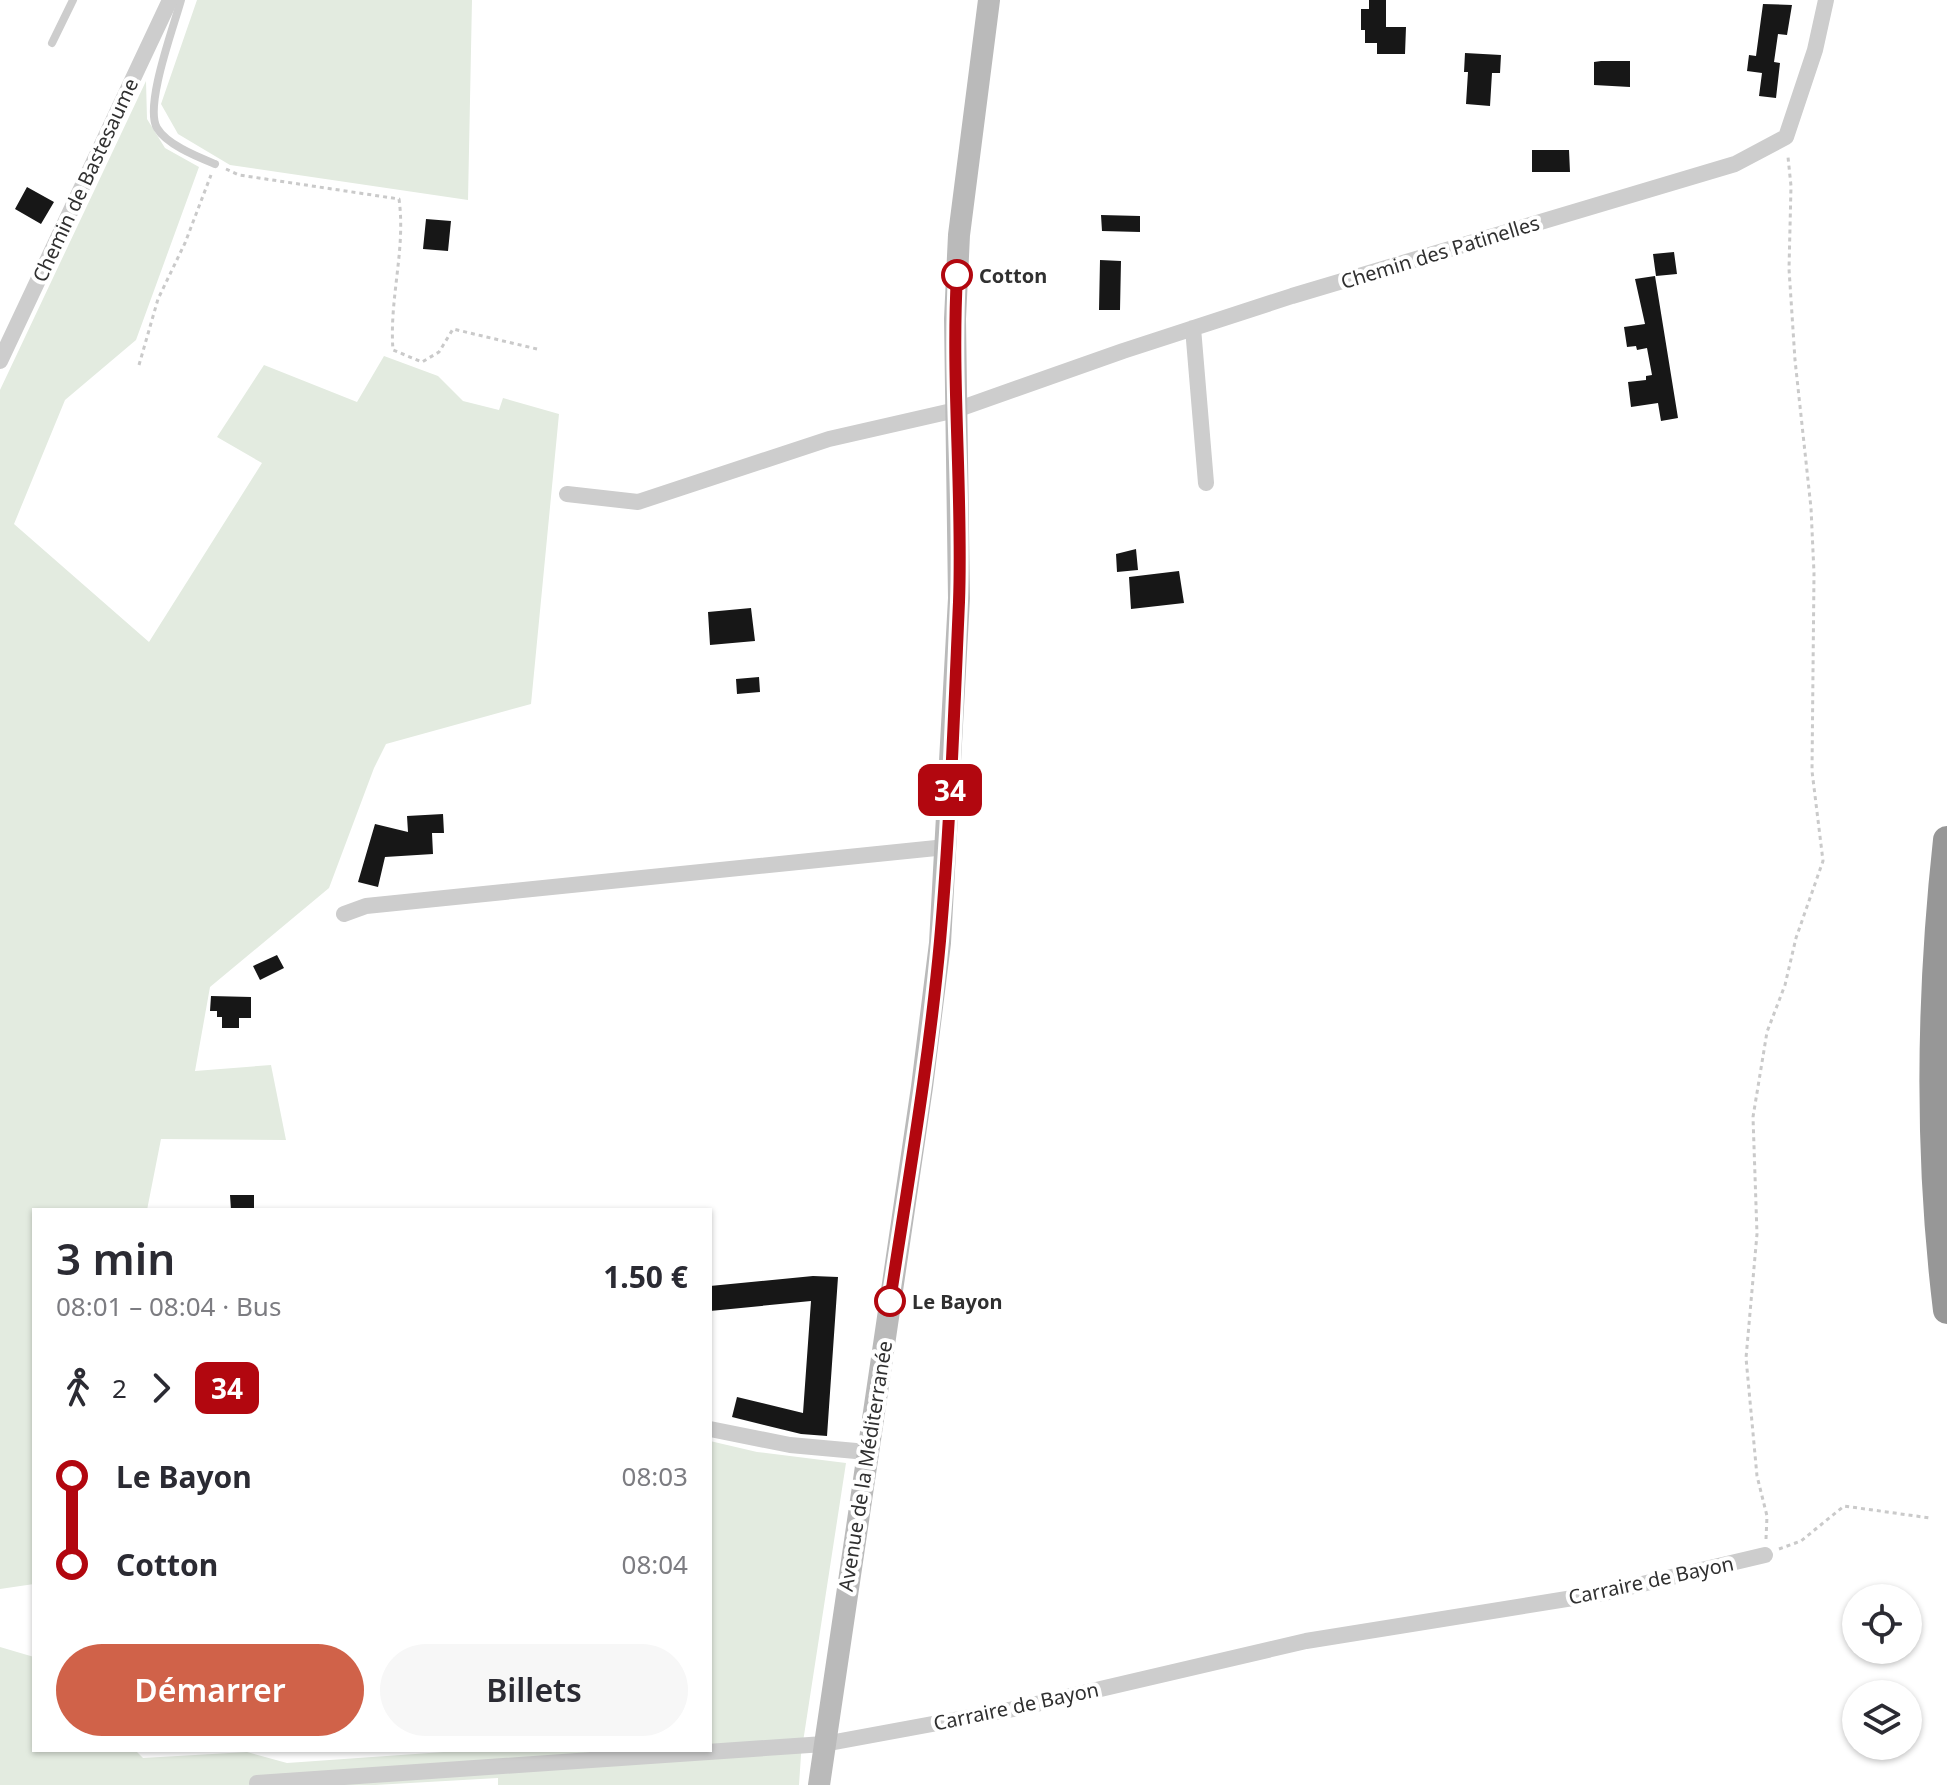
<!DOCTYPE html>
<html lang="fr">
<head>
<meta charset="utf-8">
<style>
	:root { --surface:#fff; --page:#f7f7f7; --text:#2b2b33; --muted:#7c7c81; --accent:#d06249 }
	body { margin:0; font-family:"Noto Sans",sans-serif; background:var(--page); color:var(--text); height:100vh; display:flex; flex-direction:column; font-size:30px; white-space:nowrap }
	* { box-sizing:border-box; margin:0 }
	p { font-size:26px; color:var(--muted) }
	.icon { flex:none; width:44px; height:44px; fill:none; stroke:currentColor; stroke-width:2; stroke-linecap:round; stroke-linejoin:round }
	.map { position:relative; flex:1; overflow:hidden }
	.details { position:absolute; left:32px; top:1208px; width:680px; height:544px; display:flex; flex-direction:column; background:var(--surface); border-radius:0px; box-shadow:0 2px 6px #0004 }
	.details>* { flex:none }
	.badge { padding:0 16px; border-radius:12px; font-size:28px; line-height:52px }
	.fabs { position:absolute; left:1842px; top:1584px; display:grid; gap:16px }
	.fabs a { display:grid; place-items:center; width:80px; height:80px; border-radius:50%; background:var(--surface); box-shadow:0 2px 6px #0004; font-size:40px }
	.map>.badge { position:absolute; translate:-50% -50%; box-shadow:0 0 0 4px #fff }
	.legs { display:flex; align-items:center; gap:12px; height:88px; padding:0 24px; font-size:26px }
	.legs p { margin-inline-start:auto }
	.overview { display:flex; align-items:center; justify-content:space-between; height:136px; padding:0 24px }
	h1 { font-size:44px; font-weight:600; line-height:60px }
	.cta { display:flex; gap:16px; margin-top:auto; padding:16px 24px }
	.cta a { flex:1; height:92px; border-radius:48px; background:var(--accent); color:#fff; font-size:32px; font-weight:600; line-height:92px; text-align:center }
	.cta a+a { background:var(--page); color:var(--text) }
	ul { padding:0 24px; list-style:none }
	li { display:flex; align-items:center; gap:28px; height:88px; font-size:30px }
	li i { display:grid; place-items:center; width:12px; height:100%; margin:0 10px; background:currentColor }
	li i::after { content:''; width:20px; height:20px; margin:-10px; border:6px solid; border-radius:50%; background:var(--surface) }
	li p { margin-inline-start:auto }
	li:first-child i { background:linear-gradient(#0000 50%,currentColor 0) }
	li:last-child i { background:linear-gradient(currentColor 50%,#0000 0) }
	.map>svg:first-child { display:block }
</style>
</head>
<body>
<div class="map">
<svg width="1947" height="1785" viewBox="0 0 1947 1785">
	<rect width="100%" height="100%" fill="#fff"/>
	<path fill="#e3ebe0" d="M197,0H472L468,200L230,165L178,134L161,104Z
		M146,81L147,119L165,148L199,167L136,340L65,400L14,524L149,642L262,463L217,437L264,365L357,402L384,356L438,376L463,401L499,410L503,398L559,414L531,704L386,744L374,768L329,888L210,987L195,1071L271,1065L286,1140L161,1139L147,1210H34V1584L0,1589V390Z
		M710,1441L757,1452L846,1463L801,1755L799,1785H498V1778L375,1785H0V1647L34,1657V1750H135L143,1758L247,1752L287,1763L472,1750H710Z"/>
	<path fill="#171717" d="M1369,0H1386V27H1406L1405,54H1377V43H1365V30H1361V9H1369Z
		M1763,4L1792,5L1787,35L1778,34L1774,62L1780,63L1776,98L1759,96L1762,73L1747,71L1749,55L1756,56Z
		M1465,53L1501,55L1500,73H1492L1490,106L1466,104L1468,72H1464Z
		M1601,61H1630V87L1594,85V62Z
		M1532,150H1569L1570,172H1532Z
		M27,187L54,202L41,224L15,209Z
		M1101,215L1140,216V232L1102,231Z
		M426,219L451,221L448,251L423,249Z
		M1674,252L1677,274L1656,276L1653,254Z
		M1100,260L1121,261L1120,310H1099Z
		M1655,276L1678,418L1661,421L1658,403L1631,407L1628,382L1646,380V376L1652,375L1647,348L1637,350L1636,346L1627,347L1624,327L1645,324L1635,279Z
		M1136,549L1138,570L1117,572L1116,554Z
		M1179,571L1184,603L1131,609L1129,577Z
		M751,608L755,641L710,645L708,612Z
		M759,677L760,692L737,694L736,679Z
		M443,814L444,833H432L433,854L385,857L378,887L358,882L375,824L408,832L407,816Z
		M277,955L284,968L260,980L253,966Z
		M211,996L251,997V1018H239V1028H222V1017H217V1011H210Z
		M230,1195H254V1210H231Z
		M813,1276L838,1277L827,1436L801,1434L732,1417L737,1397L803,1413L811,1301L710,1311V1286Z"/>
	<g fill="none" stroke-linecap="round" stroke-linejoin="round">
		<path stroke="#cacaca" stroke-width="3" stroke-dasharray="4 4" stroke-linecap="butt" d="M226,169L239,175L399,199C406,249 389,299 393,350L422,362L439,352L453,329L537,349
			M139,365L158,299L185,243L211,175
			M1766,1539L1767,1516L1757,1476L1746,1358L1757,1234L1753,1117L1767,1032L1785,985L1796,938L1823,861L1812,771L1814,573L1811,508L1795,360L1789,269L1791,186L1788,157
			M1779,1549L1801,1541L1844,1506L1930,1518"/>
		<path stroke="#cdcdcd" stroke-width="8" d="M181,0C174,26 144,106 157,128C167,145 198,157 215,164
			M52,43L73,0"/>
		<path stroke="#cdcdcd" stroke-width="16" d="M1193,328L1206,483
			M0,361L170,0
			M567,494L638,502L829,439L956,410L1123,351L1292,296L1735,164L1786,137L1815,50L1826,0
			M344,914L366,906L946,847
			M710,1429L790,1445L867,1452
			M257,1783L824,1744L1019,1708L1306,1641L1604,1593L1765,1555"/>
		<path stroke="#bababa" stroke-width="22" d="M819,1785L922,1087L940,943L959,598L955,319L959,235L989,0"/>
		<path stroke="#979797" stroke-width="28" d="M1947,840C1930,995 1928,1155 1947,1310"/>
	</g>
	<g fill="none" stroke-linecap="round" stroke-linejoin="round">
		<g stroke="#fff" stroke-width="18">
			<path id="line-1" d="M890,1301C908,1182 929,1062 940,941C950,829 954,715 959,602C963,493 951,384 957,275"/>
		</g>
		<use href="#line-1" stroke="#b2070f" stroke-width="12"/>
	</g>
	<g fill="#fff" stroke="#b2070f" stroke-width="4">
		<circle cx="957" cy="275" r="14"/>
		<circle cx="890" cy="1301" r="14"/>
	</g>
	<g text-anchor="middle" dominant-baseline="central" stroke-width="8" stroke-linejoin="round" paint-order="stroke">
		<g font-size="20" fill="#303030" stroke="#fff">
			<text transform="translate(85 180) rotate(-65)">Chemin de Bastesaume</text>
			<text transform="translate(1440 252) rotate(-17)">Chemin des Patinelles</text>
			<text transform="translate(865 1466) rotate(-81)">Avenue de la Méditerranée</text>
			<text transform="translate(1651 1580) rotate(-12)">Carraire de Bayon</text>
			<text transform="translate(1016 1706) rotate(-12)">Carraire de Bayon</text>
		</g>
		<g font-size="20" font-weight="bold" fill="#303030" stroke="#fff" text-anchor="start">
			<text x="979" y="275">Cotton</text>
			<text x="912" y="1301">Le Bayon</text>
		</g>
	</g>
</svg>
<div class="fabs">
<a><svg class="icon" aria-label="locate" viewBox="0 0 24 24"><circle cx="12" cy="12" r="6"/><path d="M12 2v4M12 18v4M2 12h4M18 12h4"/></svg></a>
<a><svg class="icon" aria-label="layers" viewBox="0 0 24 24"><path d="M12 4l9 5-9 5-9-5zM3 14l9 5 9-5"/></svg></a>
</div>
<b class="badge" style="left:950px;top:790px;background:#b2070f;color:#fff">34</b>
<section class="details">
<div class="overview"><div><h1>3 min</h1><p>08:01 – 08:04 · Bus</p></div><b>1.50 €</b></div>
<div class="legs"><svg class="icon" aria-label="walk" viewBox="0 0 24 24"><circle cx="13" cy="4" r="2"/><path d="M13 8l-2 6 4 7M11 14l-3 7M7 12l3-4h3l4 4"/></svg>2<svg class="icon" aria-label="forward" viewBox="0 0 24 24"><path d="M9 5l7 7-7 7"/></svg><b class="badge" style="background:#b2070f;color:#fff">34</b></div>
<ul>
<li><i style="color:#b2070f"></i><b>Le Bayon</b><p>08:03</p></li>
<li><i style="color:#b2070f"></i><b>Cotton</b><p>08:04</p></li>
</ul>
<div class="cta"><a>Démarrer</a><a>Billets</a></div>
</section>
</div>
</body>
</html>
